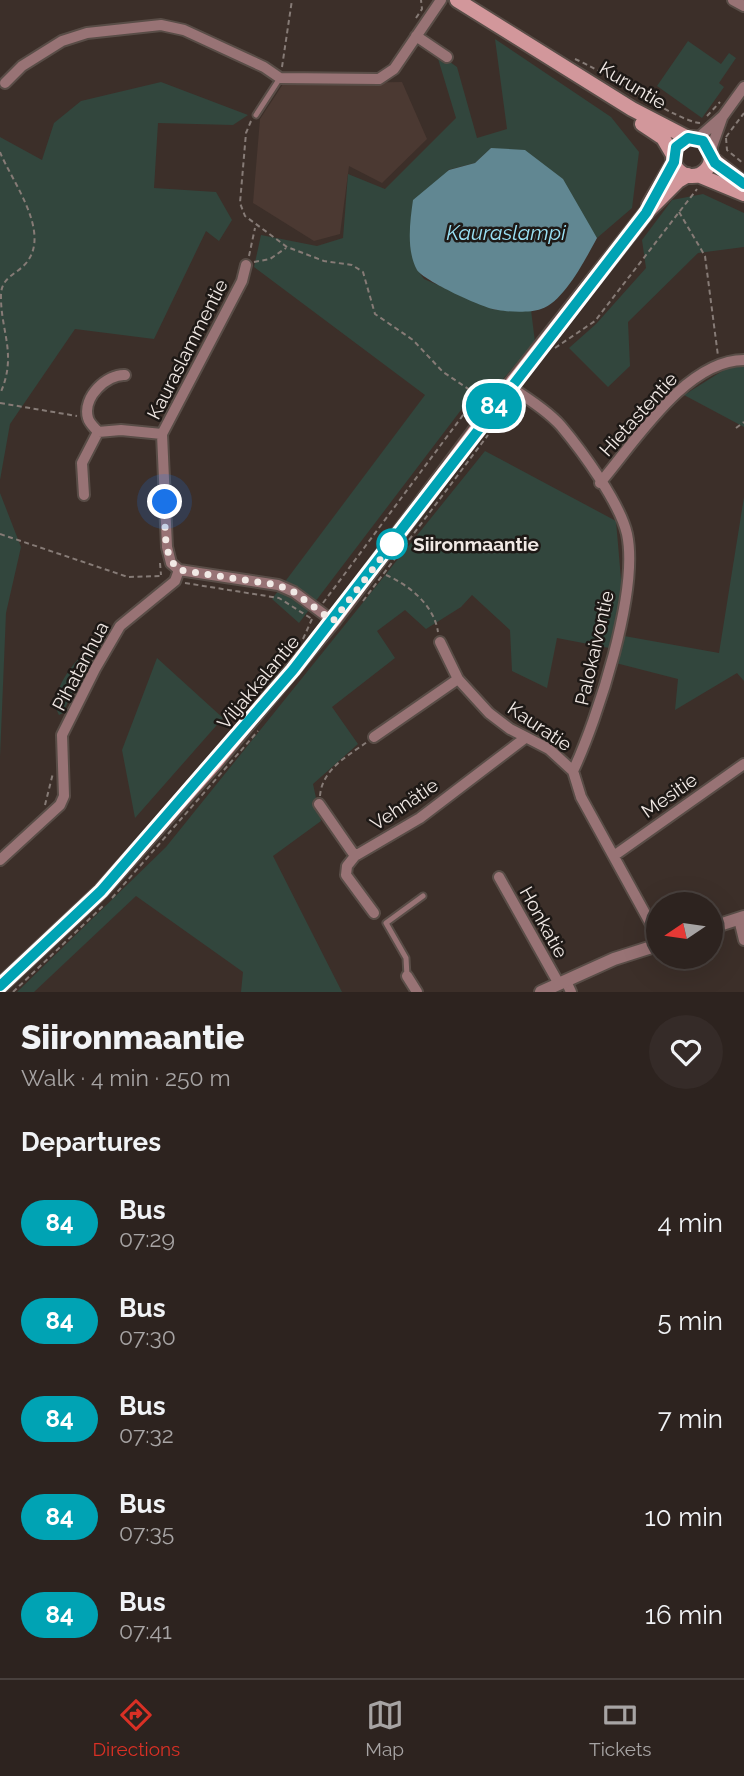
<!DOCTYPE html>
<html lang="en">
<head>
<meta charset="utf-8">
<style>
	:root { --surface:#2d231f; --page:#352b28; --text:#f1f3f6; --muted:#a7a4a4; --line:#48403d; --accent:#d93025 }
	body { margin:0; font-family:Raleway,sans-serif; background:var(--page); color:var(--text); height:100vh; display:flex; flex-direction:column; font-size:26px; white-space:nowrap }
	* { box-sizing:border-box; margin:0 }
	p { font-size:23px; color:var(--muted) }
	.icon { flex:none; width:38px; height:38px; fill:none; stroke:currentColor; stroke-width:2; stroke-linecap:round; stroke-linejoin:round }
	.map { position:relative; height:992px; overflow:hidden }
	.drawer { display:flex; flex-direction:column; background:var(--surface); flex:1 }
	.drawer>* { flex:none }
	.badge { padding:0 14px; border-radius:23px; font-size:24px; line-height:46px }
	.needle { width:46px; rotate:257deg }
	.controls { position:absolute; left:646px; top:892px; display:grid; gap:14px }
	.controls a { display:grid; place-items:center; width:77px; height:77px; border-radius:50%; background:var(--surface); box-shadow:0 7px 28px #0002,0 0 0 2px var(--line); font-size:35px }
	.you { position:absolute; width:35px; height:35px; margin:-18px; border:5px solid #fff; border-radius:50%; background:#1a73e8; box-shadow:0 0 0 10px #1a73e833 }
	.map>.badge { position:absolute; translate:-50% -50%; box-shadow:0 0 0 4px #fff }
	h2 { padding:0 21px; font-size:26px; line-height:63px }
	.round { display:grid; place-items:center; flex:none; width:74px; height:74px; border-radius:37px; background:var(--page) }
	.overview { display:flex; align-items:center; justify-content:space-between; height:119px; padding:0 21px }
	h1 { font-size:33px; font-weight:800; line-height:52px }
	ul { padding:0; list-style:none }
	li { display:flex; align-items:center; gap:21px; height:98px; padding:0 21px }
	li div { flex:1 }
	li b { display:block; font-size:26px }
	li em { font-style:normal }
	li .badge { min-width:77px; font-weight:700; text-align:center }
	.tab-bar { display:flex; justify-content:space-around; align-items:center; height:98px; border-top:2px solid var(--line); background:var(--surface); font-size:19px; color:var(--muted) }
	.tab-bar a { display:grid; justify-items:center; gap:4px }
	.tab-bar .selected { color:var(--accent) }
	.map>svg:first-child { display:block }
</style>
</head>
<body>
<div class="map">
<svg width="744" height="992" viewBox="0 0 744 992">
	<rect width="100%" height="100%" fill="#3c2f29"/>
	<path fill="#4b3932" d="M402,82L427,139L382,183L349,166L340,234L314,241L253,203L260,119L283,84Z"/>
	<path fill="#32463d" d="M495,39L611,117L639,152L632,208L597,238L580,212L491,148L475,163L448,170L416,268L424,279L495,310H531L535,342L491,393L480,385L299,623L272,599L425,395L254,267L261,235L317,246L343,238L348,174L385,189L456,118L436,52L457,67L477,138L507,129Z
		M688,41L721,64L729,53L736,58L719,83L724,87L702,118L657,86Z
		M161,82L248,115L233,125L158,123L154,188L216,192L232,220L219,241L206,231L154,339L75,329L10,424L0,480V137L42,160L54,123L81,101Z
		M703,194L744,213V247L698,253L628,322L630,366L608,387L569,348L596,324L646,268L642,240L672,200Z
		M735,363L744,364V427L684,395Z
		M485,451L616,521L622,591L613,634L719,653L744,497V681L737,673L675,710L678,679L608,661L609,648L557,638L547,688L512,671L510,630L472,595L461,607L426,629L405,610L377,631L395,658L332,707L358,744L313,784L321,821L273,856L342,992H241L243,972L136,896L34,992H17L166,847Z
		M0,493L21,547L6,613L0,757Z
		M103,634L107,636L84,667L63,713L59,715C44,690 86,649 103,634Z
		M157,658L223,718L135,818L122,750Z"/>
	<path fill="#618792" d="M491,148L525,150L563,179L597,238C586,258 564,302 541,309C530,313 509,312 498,310C484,309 423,280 417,270C406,250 410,221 413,200L449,170L475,163Z"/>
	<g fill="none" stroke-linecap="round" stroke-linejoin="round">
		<g stroke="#594d47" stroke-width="9">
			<path id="service" d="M256,115L280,78
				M407,976L406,958L386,923L423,896"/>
		</g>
		<g stroke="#594d47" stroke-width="14">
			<path id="minor" d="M733,0L744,6
				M416,36L447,57
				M5,83L22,66L62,41L87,33L161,25L184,30L264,67L280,78L379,79L394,69L441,0
				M697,139L723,116L744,87
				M710,152L722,118
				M246,265L242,281L162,434L167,547L171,563L179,570L278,585L294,592L333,621
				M510,387C526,397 548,411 561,426C582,451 620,503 627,534C639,591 598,718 573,771L581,797L658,937
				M98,432C95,428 89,423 88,418C82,397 107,374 125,375
				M600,483C635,442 686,360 744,360
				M84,495L82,463L98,432L121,430L162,434
				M440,642L458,679L489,713L510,729L549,749L573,771
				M374,737L458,679
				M319,804L355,856
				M615,855L744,764
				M0,860L60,805L64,796L62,735L95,669L120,626L175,581L179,570
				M499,877L559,984
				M374,913L346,875L347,866L355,856L420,818L525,738
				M739,919L744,940
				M407,976L417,992
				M566,981L571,992"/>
		</g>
		<g stroke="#594d47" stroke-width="16">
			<path id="tertiary" d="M710,928L744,917
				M541,992L614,959L658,945"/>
		</g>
		<g stroke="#594d47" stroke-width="18">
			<path id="secondary" d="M457,0L632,109L688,138
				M642,124L663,138L673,155
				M673 157a19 19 0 1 1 38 0a19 19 0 1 1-38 0Z
				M711,158L744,184
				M698,175L744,194
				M649,205L674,162
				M0,986L101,891L215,763L333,621L494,406L646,213L678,181L688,175"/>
		</g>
		<path stroke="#867b76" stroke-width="2" stroke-dasharray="5 3.5" stroke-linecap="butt" d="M416,18L422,9L421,0
			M575,59C606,72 676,121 700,123
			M282,67L292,0
			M707,116L720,102
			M251,121L246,133L240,203L245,216L287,247L324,261L352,265L363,272L375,314L413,340L443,372L485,400
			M726,137L744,113
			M726,138L727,150L744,164
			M0,152C11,180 51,231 27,262C18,274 2,276 1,294C0,331 18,354 0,394
			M679,212L705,256L718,356
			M249,256L255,228
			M254,262L270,259L286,248
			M555,348L595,321L697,189
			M0,403L77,416
			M736,428L744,422
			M0,534L128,577L163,576
			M160,563L161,575
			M386,575C409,585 434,605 438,632
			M185,583L279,598L312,619
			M363,601L488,435
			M323,603L478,395
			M303,639L312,619
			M320,796C322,769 348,756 367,742
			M45,805L53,773
			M112,898L258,731
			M13,992L103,906"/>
		<use href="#service" stroke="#987375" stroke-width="5"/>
		<use href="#minor" stroke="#987375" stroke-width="10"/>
		<use href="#tertiary" stroke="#987375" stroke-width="12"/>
		<use href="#secondary" stroke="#d2979b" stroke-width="14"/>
	</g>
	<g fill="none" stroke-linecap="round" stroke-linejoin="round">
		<g stroke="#fff" stroke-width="16">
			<path id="line" d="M0,986L101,891L293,670L646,213L674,162L676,147L688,138L703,141L715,163L744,184"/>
		</g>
		<use href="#line" stroke="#00a3b4" stroke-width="10"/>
		<path stroke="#f1e9e5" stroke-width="7" stroke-dasharray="0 12.6" d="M165,502C166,524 161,554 179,570L278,585L294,592L333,621L392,544"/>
	</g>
	<circle fill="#fff" stroke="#00a3b4" stroke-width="3.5" cx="392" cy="544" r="14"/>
	<g text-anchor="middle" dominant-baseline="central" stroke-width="5" stroke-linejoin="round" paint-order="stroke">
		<g font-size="19" fill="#f1e9e5" stroke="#1e1916">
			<text transform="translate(633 85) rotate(31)">Kuruntie</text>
			<text transform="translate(187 349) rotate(-63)">Kauraslammentie</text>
			<text transform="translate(638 414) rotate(-48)">Hietastentie</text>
			<text transform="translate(594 648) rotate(-77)">Palokaivontie</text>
			<text transform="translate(80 666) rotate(-62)">Pihatanhua</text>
			<text transform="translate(258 682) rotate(-50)">Viljakkalantie</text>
			<text transform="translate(540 726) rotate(34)">Kauratie</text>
			<text transform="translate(669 795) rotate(-35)">Mesitie</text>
			<text transform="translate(404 804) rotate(-34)">Vehnätie</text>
			<text transform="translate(544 922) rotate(61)">Honkatie</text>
		</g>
		<g font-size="19" font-weight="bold" fill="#f1e9e5" stroke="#1e1916" text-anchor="start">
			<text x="413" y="544">Siironmaantie</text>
		</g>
		<g font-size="21" font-style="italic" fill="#9ae1f5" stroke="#1e1916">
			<text x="506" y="232">Kauraslampi</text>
		</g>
	</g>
</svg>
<div class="controls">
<a><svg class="needle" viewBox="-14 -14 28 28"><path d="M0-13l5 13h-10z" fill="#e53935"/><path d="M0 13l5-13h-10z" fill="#a7a4a4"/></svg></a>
</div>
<div class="you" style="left:165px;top:502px"></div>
<b class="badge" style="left:494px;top:406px;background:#00a3b4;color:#fff">84</b>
</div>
<section class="drawer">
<div class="overview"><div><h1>Siironmaantie</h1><p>Walk · 4 min · 250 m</p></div><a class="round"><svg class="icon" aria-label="heart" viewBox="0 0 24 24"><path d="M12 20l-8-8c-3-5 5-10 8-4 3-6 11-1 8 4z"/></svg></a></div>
<h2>Departures</h2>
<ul>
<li><span class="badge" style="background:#00a3b4;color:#fff">84</span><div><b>Bus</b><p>07:29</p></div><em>4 min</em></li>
<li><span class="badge" style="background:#00a3b4;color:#fff">84</span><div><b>Bus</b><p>07:30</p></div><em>5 min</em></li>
<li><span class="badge" style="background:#00a3b4;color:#fff">84</span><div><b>Bus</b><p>07:32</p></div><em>7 min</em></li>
<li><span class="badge" style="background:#00a3b4;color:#fff">84</span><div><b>Bus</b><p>07:35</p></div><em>10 min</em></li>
<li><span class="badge" style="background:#00a3b4;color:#fff">84</span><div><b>Bus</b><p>07:41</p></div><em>16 min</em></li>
</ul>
</section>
<nav class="tab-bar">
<a class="selected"><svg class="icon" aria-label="directions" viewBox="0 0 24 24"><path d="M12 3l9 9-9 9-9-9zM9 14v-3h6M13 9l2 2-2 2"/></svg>Directions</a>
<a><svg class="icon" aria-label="map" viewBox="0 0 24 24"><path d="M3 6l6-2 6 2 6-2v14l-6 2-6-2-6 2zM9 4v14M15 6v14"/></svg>Map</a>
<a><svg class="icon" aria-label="tickets" viewBox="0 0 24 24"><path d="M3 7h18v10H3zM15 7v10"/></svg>Tickets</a>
</nav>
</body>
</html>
